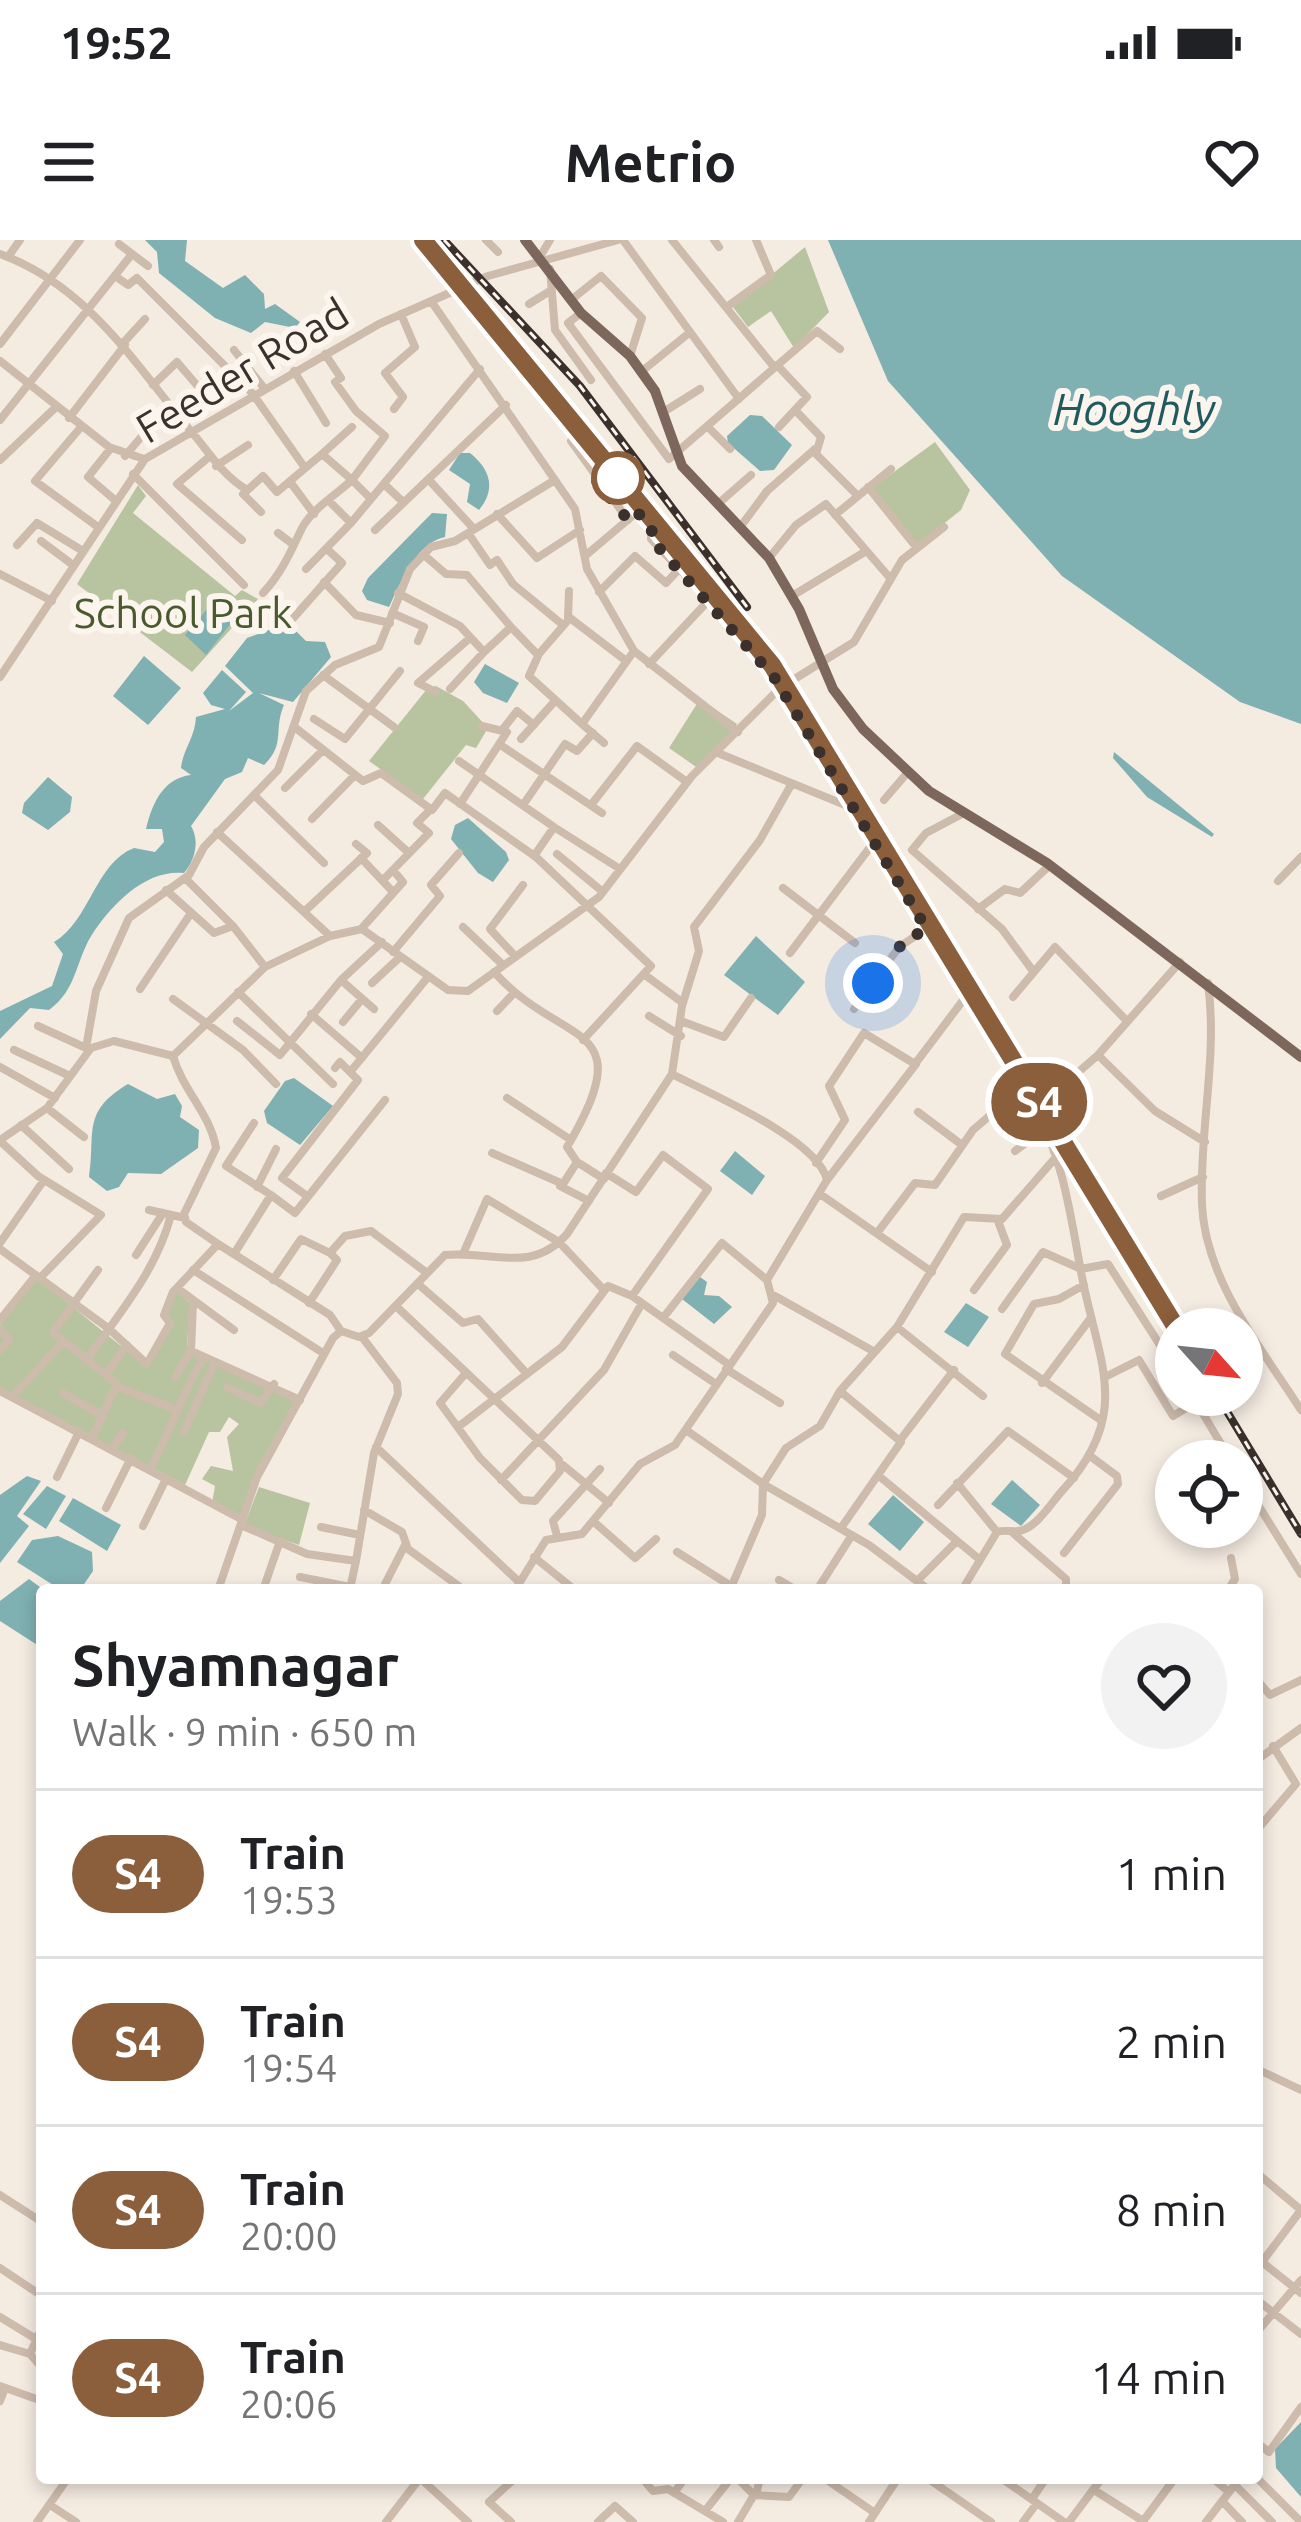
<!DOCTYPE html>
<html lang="en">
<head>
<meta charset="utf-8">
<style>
	:root { --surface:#fff; --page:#f2f2f2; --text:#202124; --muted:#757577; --line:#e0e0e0 }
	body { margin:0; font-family:Ubuntu,sans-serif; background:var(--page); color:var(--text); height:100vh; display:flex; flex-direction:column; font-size:45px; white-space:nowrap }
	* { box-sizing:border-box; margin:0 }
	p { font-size:39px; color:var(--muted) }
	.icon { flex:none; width:66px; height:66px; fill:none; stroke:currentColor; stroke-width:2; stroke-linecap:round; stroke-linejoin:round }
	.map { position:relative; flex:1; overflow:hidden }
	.panel { position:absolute; left:36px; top:1344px; width:1227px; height:900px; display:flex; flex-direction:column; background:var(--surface); border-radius:12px; box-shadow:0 6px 18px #0003 }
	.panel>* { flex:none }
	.badge { padding:0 24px; border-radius:39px; font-size:42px; line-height:78px }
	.needle { width:78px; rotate:117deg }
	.fabs { position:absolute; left:1155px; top:1068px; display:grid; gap:24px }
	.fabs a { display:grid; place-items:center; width:108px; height:108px; border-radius:50%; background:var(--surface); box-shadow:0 6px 18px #0003; font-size:60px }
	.you { position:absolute; width:60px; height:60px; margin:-30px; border:9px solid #fff; border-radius:50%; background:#1a73e8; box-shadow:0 0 0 18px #1a73e833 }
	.map>.badge { position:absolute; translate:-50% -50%; box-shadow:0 0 0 6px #fff }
	.round { display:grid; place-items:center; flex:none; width:126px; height:126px; border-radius:63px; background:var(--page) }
	.summary { display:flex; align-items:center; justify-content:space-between; height:204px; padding:0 36px }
	h1 { font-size:57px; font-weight:700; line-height:90px }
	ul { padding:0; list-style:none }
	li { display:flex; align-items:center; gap:36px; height:168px; padding:0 36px; border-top:3px solid var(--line) }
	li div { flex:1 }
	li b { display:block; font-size:45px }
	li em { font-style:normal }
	li .badge { min-width:132px; font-weight:700; text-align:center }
	.status { display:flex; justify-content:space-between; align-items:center; height:84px; padding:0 60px; background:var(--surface); direction:ltr }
	.status svg { height:33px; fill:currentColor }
	header { display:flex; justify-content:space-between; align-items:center; height:156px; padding:0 36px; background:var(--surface); font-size:54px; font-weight:700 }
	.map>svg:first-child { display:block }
</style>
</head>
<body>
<div class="status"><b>19:52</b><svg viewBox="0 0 49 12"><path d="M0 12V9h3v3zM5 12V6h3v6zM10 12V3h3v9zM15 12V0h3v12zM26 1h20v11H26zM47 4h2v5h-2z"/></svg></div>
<header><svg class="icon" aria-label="menu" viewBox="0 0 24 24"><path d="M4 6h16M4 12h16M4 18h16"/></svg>Metrio<svg class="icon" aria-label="heart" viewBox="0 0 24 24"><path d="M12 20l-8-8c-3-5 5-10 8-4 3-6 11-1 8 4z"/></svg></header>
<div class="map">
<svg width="1301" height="2282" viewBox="0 0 1301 2282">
	<rect width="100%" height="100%" fill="#f4ebe1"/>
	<path fill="#b8c4a0" d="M805,7L829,72L794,108L771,71L748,87L733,67Z
		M935,202L970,250L961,270L917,305L872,248Z
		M138,245L146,256L133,273L235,356L242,350L258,359L192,432L77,344Z
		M436,446L463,461L488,488L476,508L466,505L423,559L369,521L427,449Z
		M700,459L737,484L702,531L669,508Z
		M37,1038L147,1127L174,1084L167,1074L176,1051L190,1063L187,1105L192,1115L296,1160L257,1229L240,1276L212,1263L215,1246L202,1239L211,1226L233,1231L227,1197L239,1184L229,1177L220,1192H209L185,1245L0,1148V1085Z
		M259,1247L310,1263L299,1305L244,1286Z"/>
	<path fill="#7fb0b2" d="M145,0H187L185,21L223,48L245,35L264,54L265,69L275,64L300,82L295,88L265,82L251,93L215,78L159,33L157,12Z
		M828,0H1301V484L1240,462L1062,336L888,141Z
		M750,175L762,176L792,205L774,230L760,231L728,203L727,196Z
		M460,213H470C491,230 496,249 479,270L467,262L470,244L449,230Z
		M432,273L447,274L445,297C416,303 401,342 389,367L367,360L362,351L368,338Z
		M220,354L243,368L206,415L185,395Z
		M277,387L295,390L306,401L325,402L331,417L293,462L259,453L284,465C273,490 286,504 264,525L248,518L242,532L225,539L191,586C200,601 195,620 184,633C146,629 114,663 95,690C75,718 79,748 49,770L30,768L0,799V771L52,746L63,714L54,702C90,681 95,623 134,608L155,612L164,602L162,589H146C152,564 163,538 191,535L181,528C183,509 195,498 196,477L225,469L211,465L203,453L222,430L246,452L229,471L253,453L225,426L247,398Z
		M144,416L181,448L148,485L113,456Z
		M485,424L519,443L507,463L483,453L474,442Z
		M1114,512L1214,594L1212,597L1147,557L1113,518Z
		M48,537L72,557L70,572L48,590L22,573L24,563Z
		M468,578L506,612L509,620L493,642L478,633L451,599L455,585Z
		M756,696L805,742L778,775L724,735Z
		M294,838L333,866L300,905L267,883L264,871L285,841Z
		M128,844L157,859L175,854L182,866L180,877L199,890L198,908L161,934L128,933L119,947L107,951L89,937C96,892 81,872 128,844Z
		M735,911L765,936L752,955L720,931Z
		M700,1037L707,1042L704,1055L719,1056L732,1067L714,1084L682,1059Z
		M966,1063L989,1077L968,1107L944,1092Z
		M27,1236L41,1241L17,1276L29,1286L0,1323V1255Z
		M1012,1240L1040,1265L1021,1286L991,1264Z
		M47,1246L66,1256L46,1289L23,1274Z
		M893,1255L924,1282L900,1311L868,1284Z
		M73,1258L121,1285L107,1311L59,1281Z
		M58,1296L92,1312L93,1331L80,1350H61L17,1322L32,1300Z
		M29,1339L44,1350L42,1408L0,1381V1361Z
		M1301,2182V2257L1276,2228L1275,2209Z"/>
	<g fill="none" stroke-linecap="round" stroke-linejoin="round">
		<path stroke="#cdbbac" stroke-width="8" d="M486,0L498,12
			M623,0L739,159
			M672,0L774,127
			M714,0L719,7
			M119,4L148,26
			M0,14C88,46 134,123 190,190C210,213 221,234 247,250
			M541,15L550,0
			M8,17L20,0
			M550,29L555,90L591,140
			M115,36L128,45L137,38L253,154L305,228
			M571,60L601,36L642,78L630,116
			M431,61L575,269L587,329L634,411L738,492
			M529,64L550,51
			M728,66L771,35L756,0
			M581,73L568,83L669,219L817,91L840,109
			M124,102L145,79
			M0,104L80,0
			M234,110L264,148
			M0,121L109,207L144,219
			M777,125L807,157L779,187
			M294,131L326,183
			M641,132L689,93
			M153,145L177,122L201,150
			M394,169L403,157L385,133L415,107L401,74
			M795,170L821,197L816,214L858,256
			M665,171L700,149
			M69,178L125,105
			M0,180L132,14
			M81,187L35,241L98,287
			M709,188L730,209
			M571,201L628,280
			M111,208L88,237L116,261
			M322,214L352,187
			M125,216L148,189
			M209,217L177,244L242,300
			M0,220L55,168
			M216,226L248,205
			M133,234L244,345
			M429,240L474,289
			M291,243L314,274
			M384,244L402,261
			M868,247L917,308
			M719,263L751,235
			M261,272L243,254L263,236L277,252L322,214L352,240L385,196L356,171L335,142L341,138L325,114
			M497,274L537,318L580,290
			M835,275L891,229
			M351,283L371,259
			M741,286L767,251L815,209
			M375,290L506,165
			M278,293L294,305
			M468,293L490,325L497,320L513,344L563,385
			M41,301L73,325
			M17,305L37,283L83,311
			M424,315L446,334L467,335L511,387
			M585,316L637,272L652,288L651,299L709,360
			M769,318L796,285L826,264L890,338
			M306,329L351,283L329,261
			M0,334L52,361
			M324,342L356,375L390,383
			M599,352L635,316L666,343L679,329
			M263,353C282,333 291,311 302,288C312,269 337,254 352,240L371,259L480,129
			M398,353L460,386L484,412L511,387L538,415L570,378L625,420
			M792,356L863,313
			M392,373L424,387L418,401
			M568,378L569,351
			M288,384L342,323L327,309
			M538,416L529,436L582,484L634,411
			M649,424L709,360L774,437L853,567
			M323,435L394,487
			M0,437L145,219L379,84L488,36L618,0
			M450,449L484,412
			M436,452L418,443L470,398
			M314,479L345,499L400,431
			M582,484L604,503
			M297,489L363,541L381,533L432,570L445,553L536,617L651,726L583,800
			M503,489L517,471L534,485
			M521,499L554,462
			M499,504L602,573
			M718,513L855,569L1036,869L1098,815L1180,722
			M459,521L554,587L534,616
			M285,548L323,510
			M254,555L324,623
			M884,560L908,532
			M460,564L507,492L482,486
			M523,565L565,504L577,511L593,493
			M591,565L637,506L687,542
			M964,573L926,593L912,610L1002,689L1033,731
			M312,579L355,535
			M378,585L409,613
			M554,587L620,629
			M217,592L330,696
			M557,614L603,652
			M361,618L393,652
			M185,638L233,686
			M383,640L429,593L417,583L431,569
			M1278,641L1301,617
			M783,648L855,703
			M166,650L214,693L233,686L265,727
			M978,669L1005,649L1020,653L1050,625
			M306,670L367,613L356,604
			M463,687L503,725
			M362,688L403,642L393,630
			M393,712L440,656L431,645L459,613
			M790,713L874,602
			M515,716L490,689L523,645
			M645,735L683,763
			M341,740L374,769
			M372,743L399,718
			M1208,743C1218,818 1199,890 1202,964C1205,1040 1262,1109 1301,1170
			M140,749L189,676
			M238,752L333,844
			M1013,757L1055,707L1125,779
			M173,759L243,810L276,844
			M854,769L899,707L926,689
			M497,771L514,753
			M311,774L362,818
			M649,776L681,796
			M237,781L280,815L341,740L382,702
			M681,781L724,797L751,758
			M343,782L362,759
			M38,786L86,808
			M86,808L96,751L129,678L189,635L204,607L278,530L306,451L335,425L379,407L410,329L431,307L455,301L555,240
			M14,810L70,836
			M1098,815L1155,871L1205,902
			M0,827L55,858
			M351,831L428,737
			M507,858L571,900
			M47,868L84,897
			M918,872L962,905
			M254,883L226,926L271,955
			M21,885L69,929
			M0,900L47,868L91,808L114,801L173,816L265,727L330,696L362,689L448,750L468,751L599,657L692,536L780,448L854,402L902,320L944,287
			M0,901L38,936L101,975L40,1038
			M1015,911L1046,888
			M492,913L563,944L577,922L567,907C643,778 563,809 494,732
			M577,922L604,939
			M816,923L845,880L829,846L864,793L915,824L967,755
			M606,933L636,952L663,915L708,949L632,1056
			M827,940L916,824
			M560,946L589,961
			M257,947L276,909
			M820,954L932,1032
			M307,956L282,938L358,840L340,822L335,828
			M1161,956L1203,937
			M149,970L185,978
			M877,993L915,943L935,945L973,890L1023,847
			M0,1003L44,940
			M218,1004L330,1075L341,1091
			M0,1009L108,1088L147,1124L170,1083L164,1075L173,1052L218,1004L186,982L184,974L216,908C210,873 183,851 173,816
			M234,1014L271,955L295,973L385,860
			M463,1014L487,959L559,1002L603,1049
			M136,1015L163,973
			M193,1030L323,1113
			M273,1040L301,999L330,1013
			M418,1044L463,1083L478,1079L527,1134
			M1084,1045L1059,1059L1034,1064L1005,1114L1102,1181
			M177,1048L234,1090
			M974,1050L1007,1005L998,981
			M775,1056L873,1111
			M193,1062L191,1111L300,1160
			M309,1063L337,1020L330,1013L345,996L371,991L427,1033
			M398,1068L559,1220L560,1231L535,1261L522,1260L480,1218L440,1163L466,1133
			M1002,1069L1043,1012L1081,1029L1108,1024L1176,1130
			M663,1078L722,1003L767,1040
			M0,1080L36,1035
			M897,1087L983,1156
			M0,1090L9,1100L0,1110
			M673,1115L716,1144
			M86,1121C119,1073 156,1032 171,975
			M726,1129L780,1163
			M107,1133L127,1105
			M1107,1136L1139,1120L1173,1176L1196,1162
			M175,1137L191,1111
			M1042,1143L1090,1079
			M118,1147L175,1169
			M227,1147L260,1163L274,1144
			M0,1151L241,1279
			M840,1151L901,1202L841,1288
			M63,1153L103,1176
			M1192,1155L1231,1221
			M12,1157L63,1102
			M458,1187L562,1107L608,1046L632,1056L728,1124
			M686,1190L763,1244L869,1305L929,1350
			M184,1192L215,1122
			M92,1198L117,1144L53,1092L98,1030
			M901,1199L954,1130
			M376,1207L519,1342
			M112,1209L123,1193
			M563,1225L609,1263
			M150,1229C171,1192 181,1154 204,1117
			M879,1236L979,1319
			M57,1237L79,1192
			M1242,1239L1301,1334
			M501,1240L604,1130L642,1063
			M957,1243L997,1292
			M938,1265L1008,1191L1074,1238
			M106,1268L131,1218
			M364,1270L402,1292L408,1309L464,1350
			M594,1282L635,1318L656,1299
			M241,1285L307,1314L356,1321L374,1213L398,1154L397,1143L362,1097
			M143,1286L166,1239
			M321,1287L360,1295
			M1013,1293L1066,1339V1350
			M557,1296L553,1281L600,1229
			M677,1312L731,1346
			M1064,1313L1118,1244L1117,1236L1090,1216
			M534,1317L575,1350
			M300,1337L350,1347
			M779,1340L796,1350
			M917,1341L955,1303
			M350,1349L356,1321
			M218,1350L257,1237L333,1098L341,1091L359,1097L369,1093L445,1015C491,1010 531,1035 567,994L672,834L682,766L699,711L694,687L760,600L791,545
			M263,1350L280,1301
			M382,1350L405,1305
			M515,1350L546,1300L582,1294L640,1224L675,1205L773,1063L767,1040L827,940C818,899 708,853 672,834
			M730,1350L762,1275L763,1244L786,1208L820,1186L840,1151L897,1087L964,977L1002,979L1057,916
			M817,1350L852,1295
			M962,1350L997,1292C1006,1289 1014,1293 1023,1290C1038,1285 1052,1262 1062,1251C1133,1174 1099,1124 1082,1037C1071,979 1064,921 1036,869
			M1228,1350L1235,1339L1231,1318
			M1257,1440L1270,1455L1301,1440
			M1257,1520L1301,1488
			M1257,1590L1296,1544L1273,1506
			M1257,1829L1301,1850
			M1257,1933L1301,1970
			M0,1955L42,1982
			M1257,2018L1301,2053
			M1262,2022L1301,1970
			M0,2028L42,2056
			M1257,2060L1301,2094
			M0,2077L36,2099
			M42,2087L30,2114L42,2128
			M1257,2092L1301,2040
			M0,2105L30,2114
			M0,2146L42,2161
			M0,2161L5,2148
			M42,2173V2184
			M1257,2203L1269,2212L1301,2167
			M420,2238L468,2282
			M642,2238L653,2251L668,2249L723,2282
			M737,2238L754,2255
			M824,2238L875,2273
			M927,2238L991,2282
			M1001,2238L1064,2282
			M1212,2238L1229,2252
			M1257,2238L1301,2282
			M1235,2245L1272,2282
			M1094,2250L1143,2281
			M674,2253L685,2238
			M756,2255L760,2238
			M1032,2259L1046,2238
			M1222,2261L1242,2282
			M50,2265L76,2282
			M705,2271L731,2238
			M1144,2280L1175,2238
			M37,2282L68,2238
			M386,2282L420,2238
			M511,2282L489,2262L515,2238
			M598,2282L615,2266L633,2282
			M738,2282L754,2255L789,2257L803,2238
			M869,2282L898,2238
			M1023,2282L1037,2263
			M1069,2282L1102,2238
			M1206,2282L1240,2238"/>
		<path stroke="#7d675c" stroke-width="10" d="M525,0L581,73L630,116L655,151L682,226L769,318L799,369L833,449L863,489L929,551L1047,623L1301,817"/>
		<g stroke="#3b302b" stroke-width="8">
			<path id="rail" d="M423,0L772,425L1177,1089
				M444,0L580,146L747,367
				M1217,1155L1301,1294"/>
		</g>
		<use href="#rail" stroke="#fbf5ee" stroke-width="3" stroke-dasharray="9" stroke-linecap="butt"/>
	</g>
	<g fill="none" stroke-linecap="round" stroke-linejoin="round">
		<g stroke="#fff" stroke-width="27">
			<path id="line" d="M423,0L772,425L1177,1089"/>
		</g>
		<use href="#line" stroke="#8b5e3c" stroke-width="18"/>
		<path stroke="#3b302b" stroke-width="12" stroke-dasharray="0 21.6" d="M618,238L597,241L628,280L637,272L652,288L651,299L774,437L926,688L899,707L873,743"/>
	</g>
	<circle fill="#fff" stroke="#8b5e3c" stroke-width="6" cx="618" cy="238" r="24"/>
	<g text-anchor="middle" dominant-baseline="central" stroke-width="12" stroke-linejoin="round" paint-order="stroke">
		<g font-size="42" fill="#3b302b" stroke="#fbf5ee">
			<text transform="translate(242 130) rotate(-31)">Feeder Road</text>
		</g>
		<g font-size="42" fill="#4a5a2e" stroke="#fbf5ee">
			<text x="183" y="372">School Park</text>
		</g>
		<g font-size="45" font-style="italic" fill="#1f5a5e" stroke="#fbf5ee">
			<text x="1134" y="168">Hooghly</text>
		</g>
	</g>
</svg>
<div class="fabs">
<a><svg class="needle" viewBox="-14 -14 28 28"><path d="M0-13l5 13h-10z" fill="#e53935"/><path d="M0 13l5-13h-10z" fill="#757577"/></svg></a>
<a><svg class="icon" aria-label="locate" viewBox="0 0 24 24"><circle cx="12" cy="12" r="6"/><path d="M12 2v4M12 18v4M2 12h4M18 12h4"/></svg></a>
</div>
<div class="you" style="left:873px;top:743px"></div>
<b class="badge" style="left:1039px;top:862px;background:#8b5e3c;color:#fff">S4</b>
<section class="panel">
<div class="summary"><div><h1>Shyamnagar</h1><p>Walk · 9 min · 650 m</p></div><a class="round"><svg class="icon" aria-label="heart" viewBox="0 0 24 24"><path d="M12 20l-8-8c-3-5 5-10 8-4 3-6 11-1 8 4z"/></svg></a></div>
<ul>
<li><span class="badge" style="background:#8b5e3c;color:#fff">S4</span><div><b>Train</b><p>19:53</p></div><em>1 min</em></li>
<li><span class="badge" style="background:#8b5e3c;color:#fff">S4</span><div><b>Train</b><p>19:54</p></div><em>2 min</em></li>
<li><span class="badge" style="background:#8b5e3c;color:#fff">S4</span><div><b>Train</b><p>20:00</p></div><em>8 min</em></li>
<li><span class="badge" style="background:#8b5e3c;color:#fff">S4</span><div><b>Train</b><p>20:06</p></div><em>14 min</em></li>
</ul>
</section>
</div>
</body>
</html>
